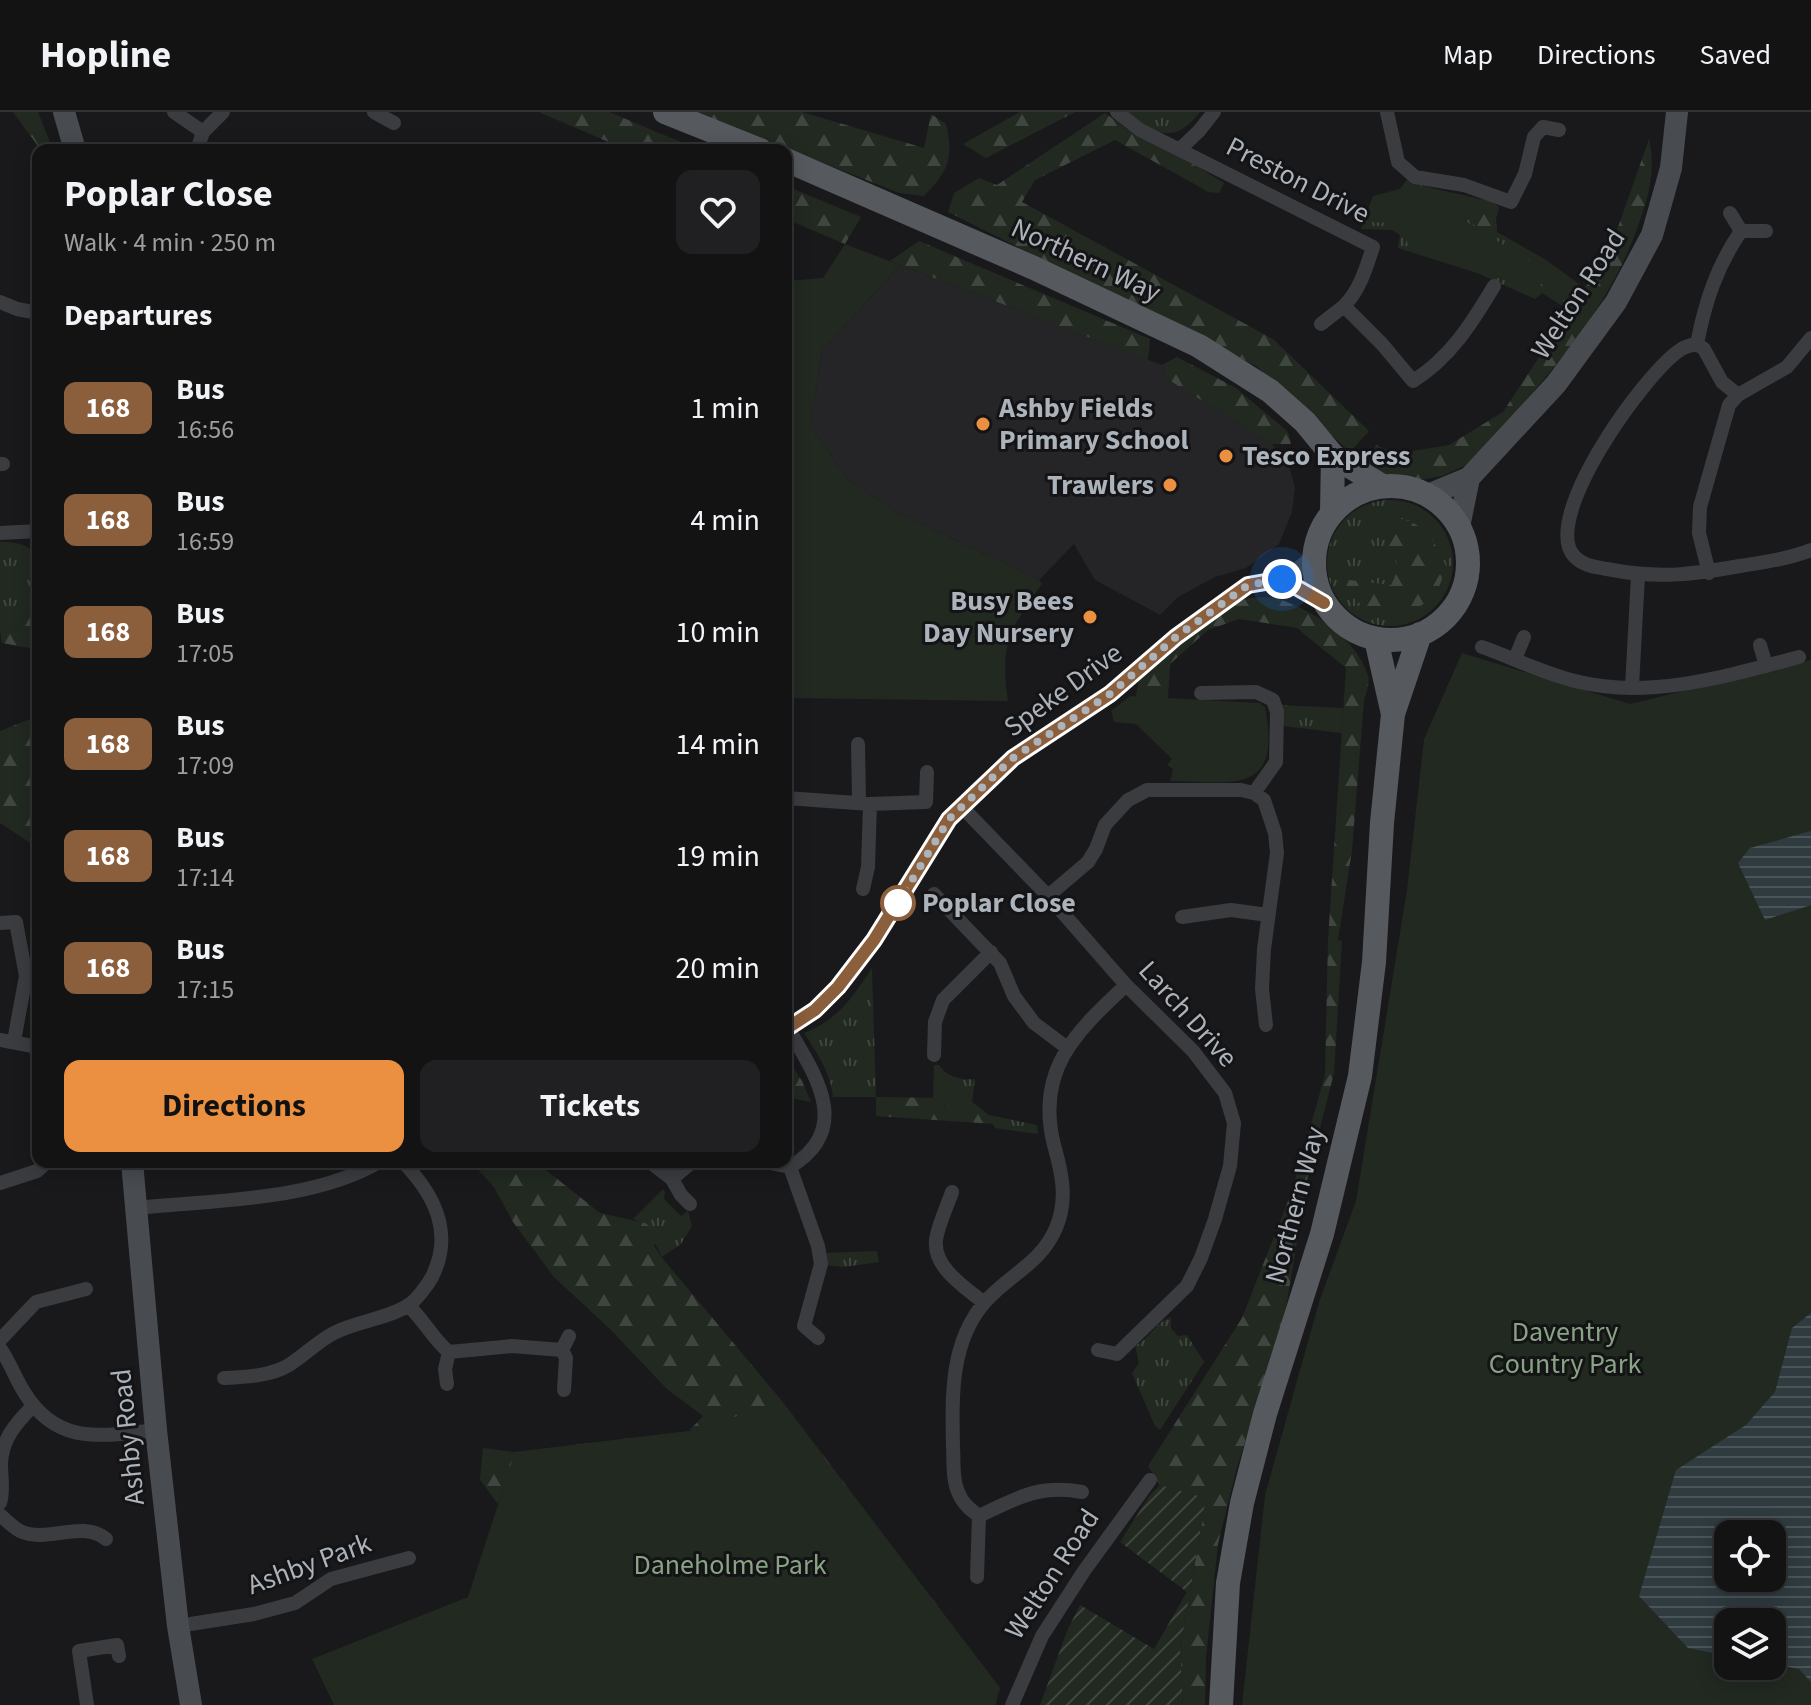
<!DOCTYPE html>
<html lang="en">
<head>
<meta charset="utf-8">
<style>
	:root { --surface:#131314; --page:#202022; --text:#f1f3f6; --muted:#9d9ea0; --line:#323234; --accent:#eb8f41 }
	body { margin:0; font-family:"Source Sans 3",sans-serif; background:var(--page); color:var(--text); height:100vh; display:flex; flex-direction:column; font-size:30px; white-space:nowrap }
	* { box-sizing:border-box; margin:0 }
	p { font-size:26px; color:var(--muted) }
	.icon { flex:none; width:44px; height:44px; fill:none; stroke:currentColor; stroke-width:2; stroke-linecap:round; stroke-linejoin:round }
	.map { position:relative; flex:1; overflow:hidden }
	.sheet { position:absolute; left:32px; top:32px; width:760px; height:1024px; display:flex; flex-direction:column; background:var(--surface); border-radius:16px; box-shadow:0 4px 20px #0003,0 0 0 2px var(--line) }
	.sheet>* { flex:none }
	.badge { padding:0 16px; border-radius:12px; font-size:28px; line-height:52px }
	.buttons { position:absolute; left:1714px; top:1408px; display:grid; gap:16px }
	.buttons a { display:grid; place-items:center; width:72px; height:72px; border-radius:16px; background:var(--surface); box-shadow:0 4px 20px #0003,0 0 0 2px var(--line); font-size:40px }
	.you { position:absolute; width:40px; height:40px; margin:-20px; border:6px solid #fff; border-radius:50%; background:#1a73e8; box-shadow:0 0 0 12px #1a73e833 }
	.map>.badge { position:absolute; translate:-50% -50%; box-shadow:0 0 0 4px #fff }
	h2 { padding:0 32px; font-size:30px; line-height:72px }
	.round { display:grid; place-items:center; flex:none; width:84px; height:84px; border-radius:16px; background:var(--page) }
	.overview { display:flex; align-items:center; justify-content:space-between; height:136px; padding:0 32px }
	h1 { font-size:38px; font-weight:700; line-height:60px }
	.cta { display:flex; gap:16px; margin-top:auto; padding:16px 32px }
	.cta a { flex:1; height:92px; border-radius:16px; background:var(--accent); color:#111; font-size:32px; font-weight:700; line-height:92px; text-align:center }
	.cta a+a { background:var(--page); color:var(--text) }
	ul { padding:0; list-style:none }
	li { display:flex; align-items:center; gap:24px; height:112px; padding:0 32px }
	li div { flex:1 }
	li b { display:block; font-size:30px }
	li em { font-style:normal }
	li .badge { min-width:88px; font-weight:700; text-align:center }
	header { display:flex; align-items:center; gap:48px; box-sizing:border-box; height:112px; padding:0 40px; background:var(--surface); border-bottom:2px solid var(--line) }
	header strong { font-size:38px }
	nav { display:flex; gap:44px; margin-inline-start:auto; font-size:28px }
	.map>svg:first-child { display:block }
</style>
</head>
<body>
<header>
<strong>Hopline</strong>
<nav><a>Map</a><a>Directions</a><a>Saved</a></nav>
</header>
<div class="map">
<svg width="1811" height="1593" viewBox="0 0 1811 1593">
	<defs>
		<pattern id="grass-tufts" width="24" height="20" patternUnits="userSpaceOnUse" patternTransform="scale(2)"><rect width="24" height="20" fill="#212921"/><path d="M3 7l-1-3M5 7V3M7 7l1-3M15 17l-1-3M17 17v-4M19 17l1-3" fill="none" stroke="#3f463f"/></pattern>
		<pattern id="forest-firs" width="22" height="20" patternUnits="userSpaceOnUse" patternTransform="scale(2)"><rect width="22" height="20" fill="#212921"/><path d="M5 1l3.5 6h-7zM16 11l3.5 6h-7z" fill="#3f463f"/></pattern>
		<pattern id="garden-furrows" width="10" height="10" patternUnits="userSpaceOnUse" patternTransform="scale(2)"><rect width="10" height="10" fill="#212921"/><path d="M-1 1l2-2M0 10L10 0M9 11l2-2" fill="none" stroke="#3f463f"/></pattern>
		<pattern id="water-rules" width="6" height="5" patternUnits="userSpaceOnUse" patternTransform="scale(2)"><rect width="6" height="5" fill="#2f3b3f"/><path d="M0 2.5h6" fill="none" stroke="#4a5559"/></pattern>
	</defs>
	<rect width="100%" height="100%" fill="#19191b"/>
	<path fill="#252528" d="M900,153L1162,253L1167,267L1272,332L1289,353L1295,376L1292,400L1279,432L1246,456L1215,465L1178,485L1160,503L1095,468L1074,432L1039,468L897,400L846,366L813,317L811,308L822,239Z"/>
	<path fill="url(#grass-tufts)" d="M1122,0H1200C1172,36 1154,19 1122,0Z
		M1198,55L1224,71L1219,81L1208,80L1198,74Z
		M1409,65L1423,74L1492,90L1499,95L1496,106L1497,120L1546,148L1583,175L1570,199L1542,181L1535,187L1477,161L1398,136L1400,123L1392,118L1361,117L1373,84L1400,77Z
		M1327 451a63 63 0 1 1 126 0a63 63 0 1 1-126 0Z
		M0,430C15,430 25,431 36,442L38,493H33L19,513L0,519Z
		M1278,593L1343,596L1342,621L1282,614Z
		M872,856L876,985H833C831,961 817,941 804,921C837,909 853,885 872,856Z
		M934,953H939C947,965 960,968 975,967L972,990L989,1003L1037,1013L1038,1022L995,1016L993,1012L933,987Z
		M663,1077L665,1080L664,1087L681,1104L688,1099L692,1114L681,1132L662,1145L645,1112L633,1107Z
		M877,1139L879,1150L844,1155L825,1153V1141Z
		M1171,1205V1216L1178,1224L1187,1223L1204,1250L1160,1318L1155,1314L1132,1261L1139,1251L1135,1234C1151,1226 1154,1211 1171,1205Z"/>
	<path fill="url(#forest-firs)" d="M13,0H38L53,38H41Z
		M539,0H609L700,38H627Z
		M696,0H802L924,36L931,2L946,12C954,47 948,59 924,84L899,81Z
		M1020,0H1075L986,46L963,32Z
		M1105,1L1136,24L1198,55V74L1115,28L1035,68L1022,90L1273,227L1369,319L1350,340L1256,254L948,100L954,81L979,66L997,73Z
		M1649,27C1656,57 1649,83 1639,111C1609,201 1541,270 1481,341L1466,353L1442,364L1409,370L1380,367L1364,355L1376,333L1395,342L1449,333L1503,300L1611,135Z
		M786,74L861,105L845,132L786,107Z
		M1472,85L1492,90L1499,95L1496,106L1497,119C1473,130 1467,102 1472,85Z
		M919,129L1150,227L1148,248L890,149Z
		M1177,245L1236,276L1288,320L1291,332H1272L1167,267L1162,253Z
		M1393,406C1422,407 1435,429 1446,454C1443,461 1442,471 1437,478C1416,511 1366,507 1345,477L1349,468L1391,473C1408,442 1382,440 1383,412Z
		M1272,485C1309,495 1357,526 1368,564C1370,572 1366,581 1364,589L1352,738L1338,828L1342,829L1334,961L1308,1063L1285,1202L1236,1359L1218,1432L1206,1546L1205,1593H1183L1180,1539L1206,1386L1160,1373L1148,1354L1242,1206L1292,1079L1325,963L1328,827L1346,556L1297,516L1239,507L1208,518L1170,552L1168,587L1130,594L1136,584L1139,566L1218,499L1248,486Z
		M33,493H38V558L35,537L2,531L0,519L19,513Z
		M38,604V736L0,711V619Z
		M786,945L802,969L811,990L786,985Z
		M876,985L942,986L946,999L963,1002L972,990L989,1004L994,1012L876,1004Z
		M471,1050H536L600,1101L645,1111L659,1121L654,1134L663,1147L782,1289L1000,1576L995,1593L508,1363L498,1392L480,1368L483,1336L515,1340L689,1319L703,1304L667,1277L611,1218L554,1165L513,1110L494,1075Z"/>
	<path fill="#212921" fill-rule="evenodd" d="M1411,76L1439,93L1443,79L1468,84L1464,108L1573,177L1568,188L1541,172L1534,178L1407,131L1408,119L1394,111L1370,110L1375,90Z
		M845,132L900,153L822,239L811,308L813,317L846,366L897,400L1039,468L1042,472C1009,519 1000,530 1008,589L786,586V169L823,166Z
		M1462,541L1630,592L1811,548V1593H1242L1265,1383L1319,1190L1356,1089L1407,778L1424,627ZM1728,1422H1772V1466H1728ZM1728,1510H1772V1554H1728Z
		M1130,584L1259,591L1265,595C1282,684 1234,670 1170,669L1173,657L1167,653L1172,647L1136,612L1114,610L1111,599Z
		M952,976C961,980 963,987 966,995L963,1002H954L946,999L942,984L946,978Z
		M782,1290L1000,1576L995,1593H334L312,1547L468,1485L515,1340L690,1319Z"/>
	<path fill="url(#garden-furrows)" d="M1160,1373L1206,1386L1180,1538L1183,1593H1040L1067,1519L1080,1493L1154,1537L1187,1480L1120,1430L1150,1383Z"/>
	<path fill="url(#water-rules)" fill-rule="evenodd" d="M1811,719V793L1765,808L1738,751L1750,736Z
		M1811,1201V1570L1799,1557L1772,1552V1510H1728V1544L1688,1536L1639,1484L1676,1358L1746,1313L1775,1280L1792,1216ZM1728,1422H1772V1466H1728Z"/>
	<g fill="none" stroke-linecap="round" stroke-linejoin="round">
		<path stroke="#3a3c40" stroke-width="14" d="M174,0L203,20
			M374,0L394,11
			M1117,0L1140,18L1373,135C1366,156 1360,178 1344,194L1382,232L1413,269C1450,246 1472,211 1494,174
			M1387,0L1398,50L1415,65L1464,73L1511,90L1525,62L1534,25L1543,15L1559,18
			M1180,37L1199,19L1214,0
			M197,38L203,20L223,0
			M1730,101L1741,119C1717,154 1705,190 1697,232L1704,237L1722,270L1738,283
			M1741,119H1766
			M0,190L17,197L38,201
			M1321,212L1344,194
			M1697,232C1691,233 1684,235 1680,238C1645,261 1540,406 1574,444C1583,454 1596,455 1607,457C1658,467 1690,463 1740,454C1764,450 1788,447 1811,438
			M0,352H3
			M0,421L38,419
			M1709,461L1699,421L1700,395L1729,293L1738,283L1787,255L1811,226
			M1282,467L1324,491
			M1760,533L1766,554
			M1482,535C1513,546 1543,561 1575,569C1649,588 1728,564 1799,545
			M1515,547L1524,525
			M1632,575L1638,463
			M1201,581L1256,580L1273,588L1277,600L1276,650L1254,681
			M858,632L859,689
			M786,686L870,692L926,690L927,660
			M961,694L1048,784L1126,873L1193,939L1225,981L1234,1011L1230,1054L1215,1107L1201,1146L1187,1174L1117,1242L1098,1238
			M863,777L868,755L870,692
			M934,782L1000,851L1014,884L1034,911L1066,935
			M1048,784L1088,750L1096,737L1105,713L1128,688L1136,684L1147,678H1241L1254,681L1264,688L1275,721L1277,741L1264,837L1262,877L1266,913
			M1182,805L1231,798L1268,803
			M0,811L16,810L26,864L14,929
			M786,917C882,859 902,750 977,677C1017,639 1067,615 1110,581C1155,547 1196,508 1244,476C1254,470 1267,471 1279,468C1291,464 1303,451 1314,444
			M0,928L38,935
			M934,943L935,910L943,888L991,840
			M650,1050L672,1067L681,1083L690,1092
			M765,1050L790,1055C853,1017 816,964 788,916
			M790,1055L818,1134L821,1152L804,1214L818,1226
			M672,1067L692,1050
			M0,1071L37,1059L47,1050
			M952,1080C947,1095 938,1113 936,1128C933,1156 965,1175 984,1191
			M138,1096C213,1088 313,1089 379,1050
			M408,1193C422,1206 437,1232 449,1240L512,1234L562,1238L566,1246L564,1278
			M0,1228L36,1190L86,1177
			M0,1236C10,1250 15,1266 24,1280C57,1334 101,1324 156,1318
			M562,1238L569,1224
			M224,1266C245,1265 271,1264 289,1253C305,1243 318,1229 334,1221C357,1209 387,1207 409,1193C417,1187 427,1174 432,1165C454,1121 435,1083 403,1050
			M447,1272L445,1257L449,1240
			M0,1391C4,1378 1,1366 1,1353C1,1328 16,1311 33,1294
			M0,1403C6,1408 13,1415 20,1419C47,1432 82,1407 106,1427
			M979,1404C971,1398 963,1392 959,1382C952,1368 954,1350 953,1335C952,1284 950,1230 985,1190C1009,1162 1040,1153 1056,1116C1068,1088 1062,1061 1054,1033C1035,958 1076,920 1126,873
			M977,1465L979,1404C1017,1386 1039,1372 1082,1380
			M178,1514L254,1502L295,1491L331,1467L409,1446
			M87,1593L79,1539L117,1533L119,1544
			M1012,1593L1042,1524L1084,1459L1150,1368"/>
		<path stroke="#484b50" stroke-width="22" d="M64,0L75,38
			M1428,383L1469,366L1556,272L1616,190L1652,123L1671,56L1677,0
			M1459,415L1469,366
			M132,1050L156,1318L178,1514L191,1593"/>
		<path stroke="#565a5f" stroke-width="24" d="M665,0L760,38
			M786,48L1034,156L1199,234L1270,279L1305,310L1333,344L1382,374
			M1314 451a77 77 0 1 1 154 0a77 77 0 1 1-154 0Z
			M1332,400L1333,344
			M1376,527L1393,602
			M1221,1593L1228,1471L1242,1391L1265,1302L1322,1122L1360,964L1374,850L1382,711L1393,602L1420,522"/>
	</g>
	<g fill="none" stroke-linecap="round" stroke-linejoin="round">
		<g stroke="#fff" stroke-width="18">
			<path id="line" d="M786,917L815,898L838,875L874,828L949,707L1013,646L1110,582L1176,525L1248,473L1282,467L1324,491"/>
		</g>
		<use href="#line" stroke="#8b5e3c" stroke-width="12"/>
		<path stroke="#acb3ba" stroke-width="8" stroke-dasharray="0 14.4" d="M898,791L949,707L1013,646L1110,582L1176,525L1248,473L1282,467"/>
	</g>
	<g fill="#eb8f41" stroke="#141416" stroke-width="3">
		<circle cx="983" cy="312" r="8"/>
		<circle cx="1226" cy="344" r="8"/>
		<circle cx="1170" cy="373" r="8"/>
		<circle cx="1090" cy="505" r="8"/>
	</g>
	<circle fill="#fff" stroke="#8b5e3c" stroke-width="4" cx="898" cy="791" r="16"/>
	<g text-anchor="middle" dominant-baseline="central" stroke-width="6" stroke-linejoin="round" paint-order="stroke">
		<g font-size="28" fill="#acb3ba" stroke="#141416">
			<text transform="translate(1298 68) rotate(27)">Preston Drive</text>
			<text transform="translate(1086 148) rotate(25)">Northern Way</text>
			<text transform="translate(1578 182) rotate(-57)">Welton Road</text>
			<text transform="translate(1063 578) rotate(-36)">Speke Drive</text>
			<text transform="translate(1188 902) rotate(48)">Larch Drive</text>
			<text transform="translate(1295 1093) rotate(-75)">Northern Way</text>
			<text transform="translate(128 1325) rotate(-96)">Ashby Road</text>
			<text transform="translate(309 1452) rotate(-20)">Ashby Park</text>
			<text transform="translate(1052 1462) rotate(-57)">Welton Road</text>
		</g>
		<g font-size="28" font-weight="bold" fill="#acb3ba" stroke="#141416" text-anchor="start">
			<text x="999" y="296">Ashby Fields<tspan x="999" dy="32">Primary School</tspan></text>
			<text x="1242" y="344">Tesco Express</text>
			<text x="1154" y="373" text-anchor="end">Trawlers</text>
			<text x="1074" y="489" text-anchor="end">Busy Bees<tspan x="1074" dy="32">Day Nursery</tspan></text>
		</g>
		<g font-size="28" font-weight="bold" fill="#acb3ba" stroke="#141416" text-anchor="start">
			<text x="922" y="791">Poplar Close</text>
		</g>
		<g font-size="28" fill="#88a484" stroke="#141416">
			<text x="1565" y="1220">Daventry<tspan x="1565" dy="32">Country Park</tspan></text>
			<text x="730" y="1453">Daneholme Park</text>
		</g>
	</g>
</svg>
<div class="buttons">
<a><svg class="icon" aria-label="locate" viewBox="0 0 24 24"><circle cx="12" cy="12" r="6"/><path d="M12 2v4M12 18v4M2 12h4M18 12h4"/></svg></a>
<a><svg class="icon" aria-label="layers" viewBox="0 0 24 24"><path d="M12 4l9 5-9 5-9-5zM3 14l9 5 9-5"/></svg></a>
</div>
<div class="you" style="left:1282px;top:467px"></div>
<section class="sheet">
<div class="overview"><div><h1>Poplar Close</h1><p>Walk · 4 min · 250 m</p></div><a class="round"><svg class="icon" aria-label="heart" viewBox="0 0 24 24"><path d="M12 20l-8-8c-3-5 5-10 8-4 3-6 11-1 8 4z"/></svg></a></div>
<h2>Departures</h2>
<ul>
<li><span class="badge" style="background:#8b5e3c;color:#fff">168</span><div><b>Bus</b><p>16:56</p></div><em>1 min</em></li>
<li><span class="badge" style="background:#8b5e3c;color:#fff">168</span><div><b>Bus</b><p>16:59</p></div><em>4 min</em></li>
<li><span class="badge" style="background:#8b5e3c;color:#fff">168</span><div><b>Bus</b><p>17:05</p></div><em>10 min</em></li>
<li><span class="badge" style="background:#8b5e3c;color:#fff">168</span><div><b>Bus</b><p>17:09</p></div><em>14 min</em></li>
<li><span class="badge" style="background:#8b5e3c;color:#fff">168</span><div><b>Bus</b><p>17:14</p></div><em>19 min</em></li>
<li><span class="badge" style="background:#8b5e3c;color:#fff">168</span><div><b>Bus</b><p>17:15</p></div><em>20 min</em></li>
</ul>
<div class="cta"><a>Directions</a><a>Tickets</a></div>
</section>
</div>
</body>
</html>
